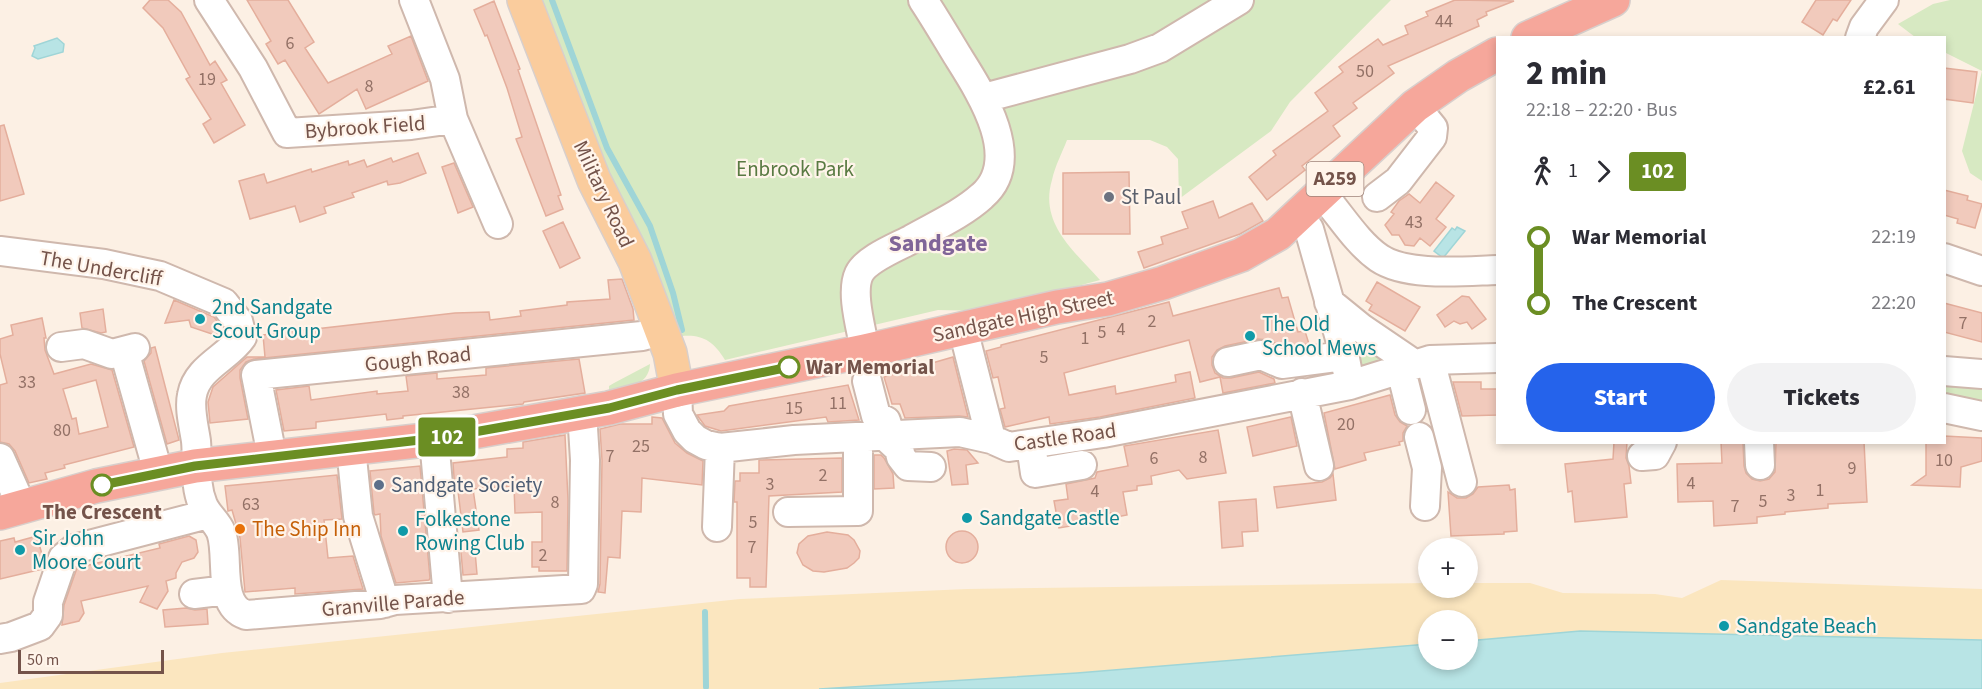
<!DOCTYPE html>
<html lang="en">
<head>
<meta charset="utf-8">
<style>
	:root { --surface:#fff; --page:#f2f2f3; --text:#2b2b33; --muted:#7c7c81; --accent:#2563eb }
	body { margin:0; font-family:"Source Sans 3",sans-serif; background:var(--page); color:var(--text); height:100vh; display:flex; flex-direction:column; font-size:22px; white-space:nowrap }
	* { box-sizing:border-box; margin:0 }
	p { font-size:20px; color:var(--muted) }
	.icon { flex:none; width:33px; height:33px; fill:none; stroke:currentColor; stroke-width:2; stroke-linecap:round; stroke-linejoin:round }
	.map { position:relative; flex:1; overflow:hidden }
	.panel { position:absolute; left:1496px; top:36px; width:450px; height:408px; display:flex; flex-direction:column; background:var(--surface); border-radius:0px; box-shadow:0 3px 9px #0003 }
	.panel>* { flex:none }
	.badge { padding:0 12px; border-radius:4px; font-size:21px; line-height:39px }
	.fabs { position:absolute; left:1418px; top:538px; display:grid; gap:12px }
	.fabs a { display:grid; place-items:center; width:60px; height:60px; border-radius:50%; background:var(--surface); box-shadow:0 3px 9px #0003; font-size:30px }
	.scale { position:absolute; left:18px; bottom:15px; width:146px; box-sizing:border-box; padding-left:6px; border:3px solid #74534a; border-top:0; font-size:16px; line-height:21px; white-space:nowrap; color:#74534a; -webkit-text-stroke:4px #fff4ea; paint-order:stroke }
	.map>.badge { position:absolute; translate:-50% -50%; box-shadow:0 0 0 3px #fff }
	.legs { display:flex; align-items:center; gap:9px; height:66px; padding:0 30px; font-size:20px }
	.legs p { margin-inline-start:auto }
	.headline { display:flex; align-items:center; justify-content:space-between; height:102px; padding:0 30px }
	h1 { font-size:33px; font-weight:800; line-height:45px }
	.cta { display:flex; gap:12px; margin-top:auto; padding:12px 30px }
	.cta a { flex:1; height:69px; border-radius:36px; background:var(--accent); color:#fff; font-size:24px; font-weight:800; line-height:69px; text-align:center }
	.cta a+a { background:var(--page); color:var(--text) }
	ul { padding:0 30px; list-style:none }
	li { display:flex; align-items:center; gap:21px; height:66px; font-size:22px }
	li i { display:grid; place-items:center; width:9px; height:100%; margin:0 8px; background:currentColor }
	li i::after { content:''; width:15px; height:15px; margin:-8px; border:4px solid; border-radius:50%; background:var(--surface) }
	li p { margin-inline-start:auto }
	li:first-child i { background:linear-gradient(#0000 50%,currentColor 0) }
	li:last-child i { background:linear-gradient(currentColor 50%,#0000 0) }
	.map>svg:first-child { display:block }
</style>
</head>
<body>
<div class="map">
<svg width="1982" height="689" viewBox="0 0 1982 689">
	<rect width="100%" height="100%" fill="#fcf0e4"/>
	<path fill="#d7e9c2" d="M533,0H1391L1290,102L1271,131L1179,199L1178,159L1167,147L1150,140H1067C1062,153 1055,166 1052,180C1039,223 1074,251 1100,280L986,311L938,310L725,360C712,339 700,333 675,337L625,210Z
		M1950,0H1982V71L1944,52V38L1915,37L1898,24L1933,4Z
		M1982,71V181L1970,173L1962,151Z
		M1350,332L1384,354L1383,363L1358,369Z
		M650,364C649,386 627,387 609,390V386L614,383Z
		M1944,384L1982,388V407L1944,400Z"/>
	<path fill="#fbe6bf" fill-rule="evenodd" d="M1721,580L1982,589V689H0V683L222,653L740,599L967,589L1428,583V588H1467V583H1530L1563,593L1655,594L1682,598ZM1428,621H1467V660H1428Z"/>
	<path fill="#b8e4e5" stroke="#9fd5d7" stroke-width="1.5" d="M57,38L64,44L63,52L38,59L32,56L35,48L34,46Z
		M1457,227L1465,231L1443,258L1434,251L1452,228L1455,230Z
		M1580,631L1982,640V689H819L1077,673L1428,644V660H1467V641Z"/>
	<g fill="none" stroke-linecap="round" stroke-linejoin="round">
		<path stroke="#9fd5d7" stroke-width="6" d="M552,0L607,148L650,226L673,293L682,330
			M705,612L706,687"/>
	</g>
	<path fill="#f1cabc" stroke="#e4ae9c" stroke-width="1.5" fill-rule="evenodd" d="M150,0H168L181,12L210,65L215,61L227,80L221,83L245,125L214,143L203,124L211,119L186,79L190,77L163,28L143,8Z
		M247,0H288L314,42L305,48L328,83L392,54L388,46L411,36L428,81L366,109L357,89L319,114L285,60L278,64L266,44L271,41Z
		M1455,0L1514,1L1486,12L1487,15L1477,20L1479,26L1388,66L1394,73L1353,103L1357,108L1333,126L1340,136L1302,166L1305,170L1267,200L1249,177L1276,155L1273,151L1328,111L1315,93L1343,72L1339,67L1378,39L1383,45L1408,34L1405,26L1428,16L1426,12Z
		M1816,0H1851L1837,21L1833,19L1823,35L1802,22Z
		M494,1L520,69L518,70L561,195L558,196L563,209L546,216L516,139L522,137L507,88L487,35L485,36L474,10Z
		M1944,68L1977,72L1973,103L1944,99Z
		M4,125L24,194L0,201V126Z
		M418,153L426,173L400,183L388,185L387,181L352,193L354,197L324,207L326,213L300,222L295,206L250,219L239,181L264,174L267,183L311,169L312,172L348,161L349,165L364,160L367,167L391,158L393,162Z
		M454,163L473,207L458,213L442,167Z
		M1129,172L1130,234H1063V173Z
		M1436,182L1454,196L1436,219L1446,227L1430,246L1420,238L1414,246L1405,245L1399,235H1392L1385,225L1394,214L1391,212L1399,201L1409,194L1420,203Z
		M1944,190L1968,196L1967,200L1982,204L1975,228L1957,223L1958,219L1944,215Z
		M1213,201L1219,218L1252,203L1263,221L1240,234L1144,268L1138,252L1163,244L1161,237L1188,228L1182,212Z
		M563,222L580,258L560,268L543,231Z
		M622,279L633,309L634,320L254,359L246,362L240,370V378L248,419L210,423L208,402L213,387L247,357H265L263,335L455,313L489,312L490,320L521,316L520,311L567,305V302L610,299L608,280Z
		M1377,282L1420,307L1405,331L1369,310L1372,305L1366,301Z
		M1279,288L1282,298L1288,297L1298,332L1305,331L1309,344L1284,347L1268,340L1258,339L1225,346L1217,350L1212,357V365L1215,373L1223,378H1231L1259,372L1274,379L1275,383L1223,393L1220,377L1200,382L1189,340L1064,373L1069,395L1115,386L1116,394L1176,382L1175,375L1190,372L1195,398L1100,417L1050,424L1049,417L1005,427L1000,409L1005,408L998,377L993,378L986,351L1001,347V345L1169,302L1173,316Z
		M1462,296L1469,297L1486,319L1472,329L1467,322L1460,324L1454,321L1445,327L1437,315Z
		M174,300L214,317L221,326L218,336L191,327L189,320L165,323Z
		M1944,303L1982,313V342L1944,332Z
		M103,309L106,332L101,333L82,328L80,313Z
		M42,318L46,338H44L45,350L54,374L91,364L112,370L134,447L64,465L65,468L45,473L47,479L29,483L15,451L9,444L0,442V385L7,383L0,354V339L13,335L11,325ZM96,380L108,427L79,434L76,418L72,419L63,389Z
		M155,347L179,440L167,444L144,361L151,353V348Z
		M953,357L968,417L959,416L905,418L900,404H892L884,377Z
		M579,359L585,393L524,402L523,404L403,416V418L387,420L386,414L316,422V428L284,431L276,390L309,386L311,400L377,391V394L408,391L406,376L437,373V379L486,375V368Z
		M1453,382H1481V389H1497V415L1462,416Z
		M848,385L859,420L828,422L826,417L721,431L705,426L697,415L724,411L729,406Z
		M1390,395L1395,415L1400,422L1407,426L1403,433V441L1399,442L1400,445L1364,453L1366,460L1335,469L1324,413Z
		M652,417L662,418L675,443L687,453L703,461L702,485L642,478L641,512L622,511L620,558L608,557L605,593L598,592L600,584L602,460L600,429L620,424H652Z
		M1291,417L1297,446L1253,456L1247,427Z
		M1218,430L1226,473L1187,479L1179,470L1151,476L1152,484L1137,486V490L1123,492L1127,515L1111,518V513L1076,520L1077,525L1059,528L1054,501L1068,499L1066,484L1095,478L1097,472L1128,466L1124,446Z
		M565,435L568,500L567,571H539V567H532V542H542V512L515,513L514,486L473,489L479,530L463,532L458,491H455L453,463L507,457V449L523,448V442Z
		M1944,436L1982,438V461L1961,467L1960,487L1912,485L1926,475V442H1944Z
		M1614,442H1627L1626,458L1629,466L1631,483L1624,484L1627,517L1575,522L1572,491L1568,492L1565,464L1613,459Z
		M1721,442H1743L1744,466L1746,473L1752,479L1760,481L1769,479L1775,472L1776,442H1864L1867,502L1828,504V508L1785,512V514L1757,517V523L1714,526L1713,501L1678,502L1677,464L1722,463Z
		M954,449L967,450L978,463L966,465L968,484L952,485L947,451Z
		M874,455H881L884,458L893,474L894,488L874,489Z
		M842,458V492L769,496L766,587H750V578H737V502H734L735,481H740V473H759V460Z
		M420,466L430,578L429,580L396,583L381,536L380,514L375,515L374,513L370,471Z
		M1333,474L1336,500L1277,508L1274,487L1322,482L1330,478Z
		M337,475L342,519L324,520L328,558L353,556L363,589L295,594V588L245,592L240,538L232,510L228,511L225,486Z
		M1509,485L1510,490L1515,489L1517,531L1504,532V534L1451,536L1448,492L1457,498H1466L1473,494L1478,487Z
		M1256,499L1258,531L1242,532L1243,546L1222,548L1219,502Z
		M946 547a16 16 0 1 1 32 0a16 16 0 1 1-32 0Z
		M827,532L848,535L854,540L860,551L859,558L854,563L847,568L824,572L813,571L803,565L797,553L799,544L808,536Z
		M37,536L44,562L42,569L0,579V541L14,538L15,542Z
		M189,536L196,540L198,552L194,558L182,562L176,573V578L166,581L168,591L157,609L140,602L148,586L81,601L84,613L79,621L62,625L64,605L77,568L160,548L159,544Z
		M474,540L477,574L463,575L460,541Z
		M186,608L195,610L207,609L208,624L165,627L163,610Z"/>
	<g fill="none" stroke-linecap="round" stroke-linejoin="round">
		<g stroke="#cfb8ad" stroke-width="32">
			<path id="minor" d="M209,0L253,68L287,133L411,125L453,119
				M414,0L445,79L453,119L498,224
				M1860,38L1864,27L1884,0
				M984,98L1130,59L1160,48L1239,0
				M1321,193C1340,214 1356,242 1379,258C1407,277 1464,271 1497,270
				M1377,197L1398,181L1432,137L1433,128L1415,106
				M1298,216L1309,229L1344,353L1350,385
				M0,251L104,264L160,276L224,303L238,321L242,337C228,358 197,367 192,395C189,409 194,427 196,441C198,462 194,484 203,505C207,515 217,522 221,532C230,556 216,605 246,615L380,604L395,600L581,589L583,584L585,460L582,412
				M1944,258L1982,271
				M1329,302L1361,328L1414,364
				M963,329L991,439
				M61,347L84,344L112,354L135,348
				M124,351L158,472
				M865,351C862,331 850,293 859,274C866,259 897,247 912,239C935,226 962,214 982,196C1025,159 979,90 957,55C946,37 935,18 923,0
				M1430,360L1462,482
				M1228,362L1261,355L1282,364L1336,357L1344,353
				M1401,370L1411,410
				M1944,371L1982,374
				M867,381L876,416L886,421L890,435
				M677,390L678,414L687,431L695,439L706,445L720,448L794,440L960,432L991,439L1009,447L1103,433L1350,385L1430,360L1497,358
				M1302,393L1319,466
				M1944,408L1982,416
				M885,436L899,449L901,457L908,466L931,467
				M1419,437L1427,468L1425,506
				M434,439L448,598
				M1759,442L1760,465
				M1031,445L1035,473L1082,465
				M351,448L358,516L385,603
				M272,456L256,375L642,336L660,331
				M1642,456L1655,455L1662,442
				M0,458L22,507
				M788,512L858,511V437
				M717,527L720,448
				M194,594L227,590
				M0,639L11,637L40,626L48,615V602L63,558L74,549L208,514"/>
		</g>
		<g stroke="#d8cfcc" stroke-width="36">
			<path id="major" d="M524,0L594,180L635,261L670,353L677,390"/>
		</g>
		<g stroke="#d8cfcc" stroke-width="36">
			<path id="highway" d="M1528,38L1613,0
				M0,513L96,486L195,466L434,439L609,408L677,390L865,351L1057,307L1108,299L1163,283L1241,255L1278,234L1415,106L1458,76L1497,54"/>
		</g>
		<use href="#minor" stroke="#fff" stroke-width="28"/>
		<use href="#major" stroke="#facc9d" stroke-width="33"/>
		<use href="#highway" stroke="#f6a79b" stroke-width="33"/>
	</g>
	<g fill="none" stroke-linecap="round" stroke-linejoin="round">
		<g stroke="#fff" stroke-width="14">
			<path id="line-1" d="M102,485L195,466L446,437L609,408L677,390L789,367"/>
		</g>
		<use href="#line-1" stroke="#6b8e23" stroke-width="9"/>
	</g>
	<circle fill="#6b7280" stroke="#fff4ea" stroke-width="2" cx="1109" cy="197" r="6"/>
	<g fill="#0f9aa8" stroke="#fff4ea" stroke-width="2">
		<circle cx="200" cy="319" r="6"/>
		<circle cx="1250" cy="336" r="6"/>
		<circle cx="967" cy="518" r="6"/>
		<circle cx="403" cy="531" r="6"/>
		<circle cx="20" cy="550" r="6"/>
		<circle cx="1724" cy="626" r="6"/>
	</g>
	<g fill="#fff" stroke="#6b8e23" stroke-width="3">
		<circle cx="789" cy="367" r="10"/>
		<circle cx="102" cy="485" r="10"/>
	</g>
	<circle fill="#5c6f8a" stroke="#fff4ea" stroke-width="2" cx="379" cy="485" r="6"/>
	<circle fill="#e8710a" stroke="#fff4ea" stroke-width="2" cx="240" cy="529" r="6"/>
	<g text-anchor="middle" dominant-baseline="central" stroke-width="4.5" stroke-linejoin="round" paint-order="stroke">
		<g font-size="18" fill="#937166">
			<text x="1444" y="21">44</text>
			<text x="290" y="43">6</text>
			<text x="1365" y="71">50</text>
			<text x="207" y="79">19</text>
			<text x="369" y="86">8</text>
			<text x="1414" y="222">43</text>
			<text x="1152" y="321">2</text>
			<text x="1963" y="323">7</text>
			<text x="1121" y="329">4</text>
			<text x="1102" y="332">5</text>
			<text x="1085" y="338">1</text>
			<text x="1044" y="357">5</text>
			<text x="27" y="382">33</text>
			<text x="461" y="392">38</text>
			<text x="838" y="403">11</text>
			<text x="794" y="408">15</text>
			<text x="1346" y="424">20</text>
			<text x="62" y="430">80</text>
			<text x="641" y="446">25</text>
			<text x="610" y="456">7</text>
			<text x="1203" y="457">8</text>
			<text x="1154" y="458">6</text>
			<text x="1944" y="460">10</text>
			<text x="1852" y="468">9</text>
			<text x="823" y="475">2</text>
			<text x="1691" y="483">4</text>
			<text x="770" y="484">3</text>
			<text x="1820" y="490">1</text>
			<text x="1095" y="491">4</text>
			<text x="1791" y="495">3</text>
			<text x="1763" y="501">5</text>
			<text x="555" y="502">8</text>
			<text x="251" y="504">63</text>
			<text x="1735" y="506">7</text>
			<text x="753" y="522">5</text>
			<text x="752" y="547">7</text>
			<text x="543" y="555">2</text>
		</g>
		<rect fill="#fff4ea" stroke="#9e837a" stroke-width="1.5" x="1306.5" y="162" width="57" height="34" rx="4.5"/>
		<g font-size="20" font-weight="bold" fill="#74534a">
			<text x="1335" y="179">A259</text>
		</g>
		<g font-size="21" fill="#74534a" stroke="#fff4ea">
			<text transform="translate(365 127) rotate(-4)">Bybrook Field</text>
			<text transform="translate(604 194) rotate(65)">Military Road</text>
			<text transform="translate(101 268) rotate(10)">The Undercliff</text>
			<text transform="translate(1023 316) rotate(-12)">Sandgate High Street</text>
			<text transform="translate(418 359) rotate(-6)">Gough Road</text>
			<text transform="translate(1065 437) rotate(-8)">Castle Road</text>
			<text transform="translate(393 603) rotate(-5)">Granville Parade</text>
		</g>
		<g font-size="21" fill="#597a42" stroke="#fff4ea">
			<text x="795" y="169">Enbrook Park</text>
		</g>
		<g font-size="21" fill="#5b616d" stroke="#fff4ea" text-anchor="start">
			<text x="1121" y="197">St Paul</text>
		</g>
		<g font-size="21" fill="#0d838f" stroke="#fff4ea" text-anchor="start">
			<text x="212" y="307">2nd Sandgate<tspan x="212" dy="24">Scout Group</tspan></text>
			<text x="1262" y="324">The Old<tspan x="1262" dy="24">School Mews</tspan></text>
			<text x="979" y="518">Sandgate Castle</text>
			<text x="415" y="519">Folkestone<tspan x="415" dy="24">Rowing Club</tspan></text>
			<text x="32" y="538">Sir John<tspan x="32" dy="24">Moore Court</tspan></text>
			<text x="1736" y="626">Sandgate Beach</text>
		</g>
		<g font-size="21" font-weight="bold" fill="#74534a" stroke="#fff4ea" text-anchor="start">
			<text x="806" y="367">War Memorial</text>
			<text x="102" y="512" text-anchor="middle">The Crescent</text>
		</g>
		<g font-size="21" fill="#4e5e75" stroke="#fff4ea" text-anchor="start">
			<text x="391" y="485">Sandgate Society</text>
		</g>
		<g font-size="21" fill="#c56008" stroke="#fff4ea" text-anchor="start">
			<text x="252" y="529">The Ship Inn</text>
		</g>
		<g font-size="24" font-weight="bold" fill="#806598" stroke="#fff4ea">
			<text x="938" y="243">Sandgate</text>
		</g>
	</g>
</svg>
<div class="fabs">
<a>+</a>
<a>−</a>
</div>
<div class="scale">50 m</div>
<b class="badge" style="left:447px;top:437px;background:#6b8e23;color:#fff">102</b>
<section class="panel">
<div class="headline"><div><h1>2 min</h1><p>22:18 – 22:20 · Bus</p></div><b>£2.61</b></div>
<div class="legs"><svg class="icon" aria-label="walk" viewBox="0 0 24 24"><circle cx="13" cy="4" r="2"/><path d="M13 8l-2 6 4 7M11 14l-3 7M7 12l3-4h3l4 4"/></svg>1<svg class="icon" aria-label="forward" viewBox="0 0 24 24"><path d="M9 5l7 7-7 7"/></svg><b class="badge" style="background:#6b8e23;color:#fff">102</b></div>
<ul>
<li><i style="color:#6b8e23"></i><b>War Memorial</b><p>22:19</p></li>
<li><i style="color:#6b8e23"></i><b>The Crescent</b><p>22:20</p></li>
</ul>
<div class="cta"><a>Start</a><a>Tickets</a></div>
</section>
</div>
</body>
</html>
